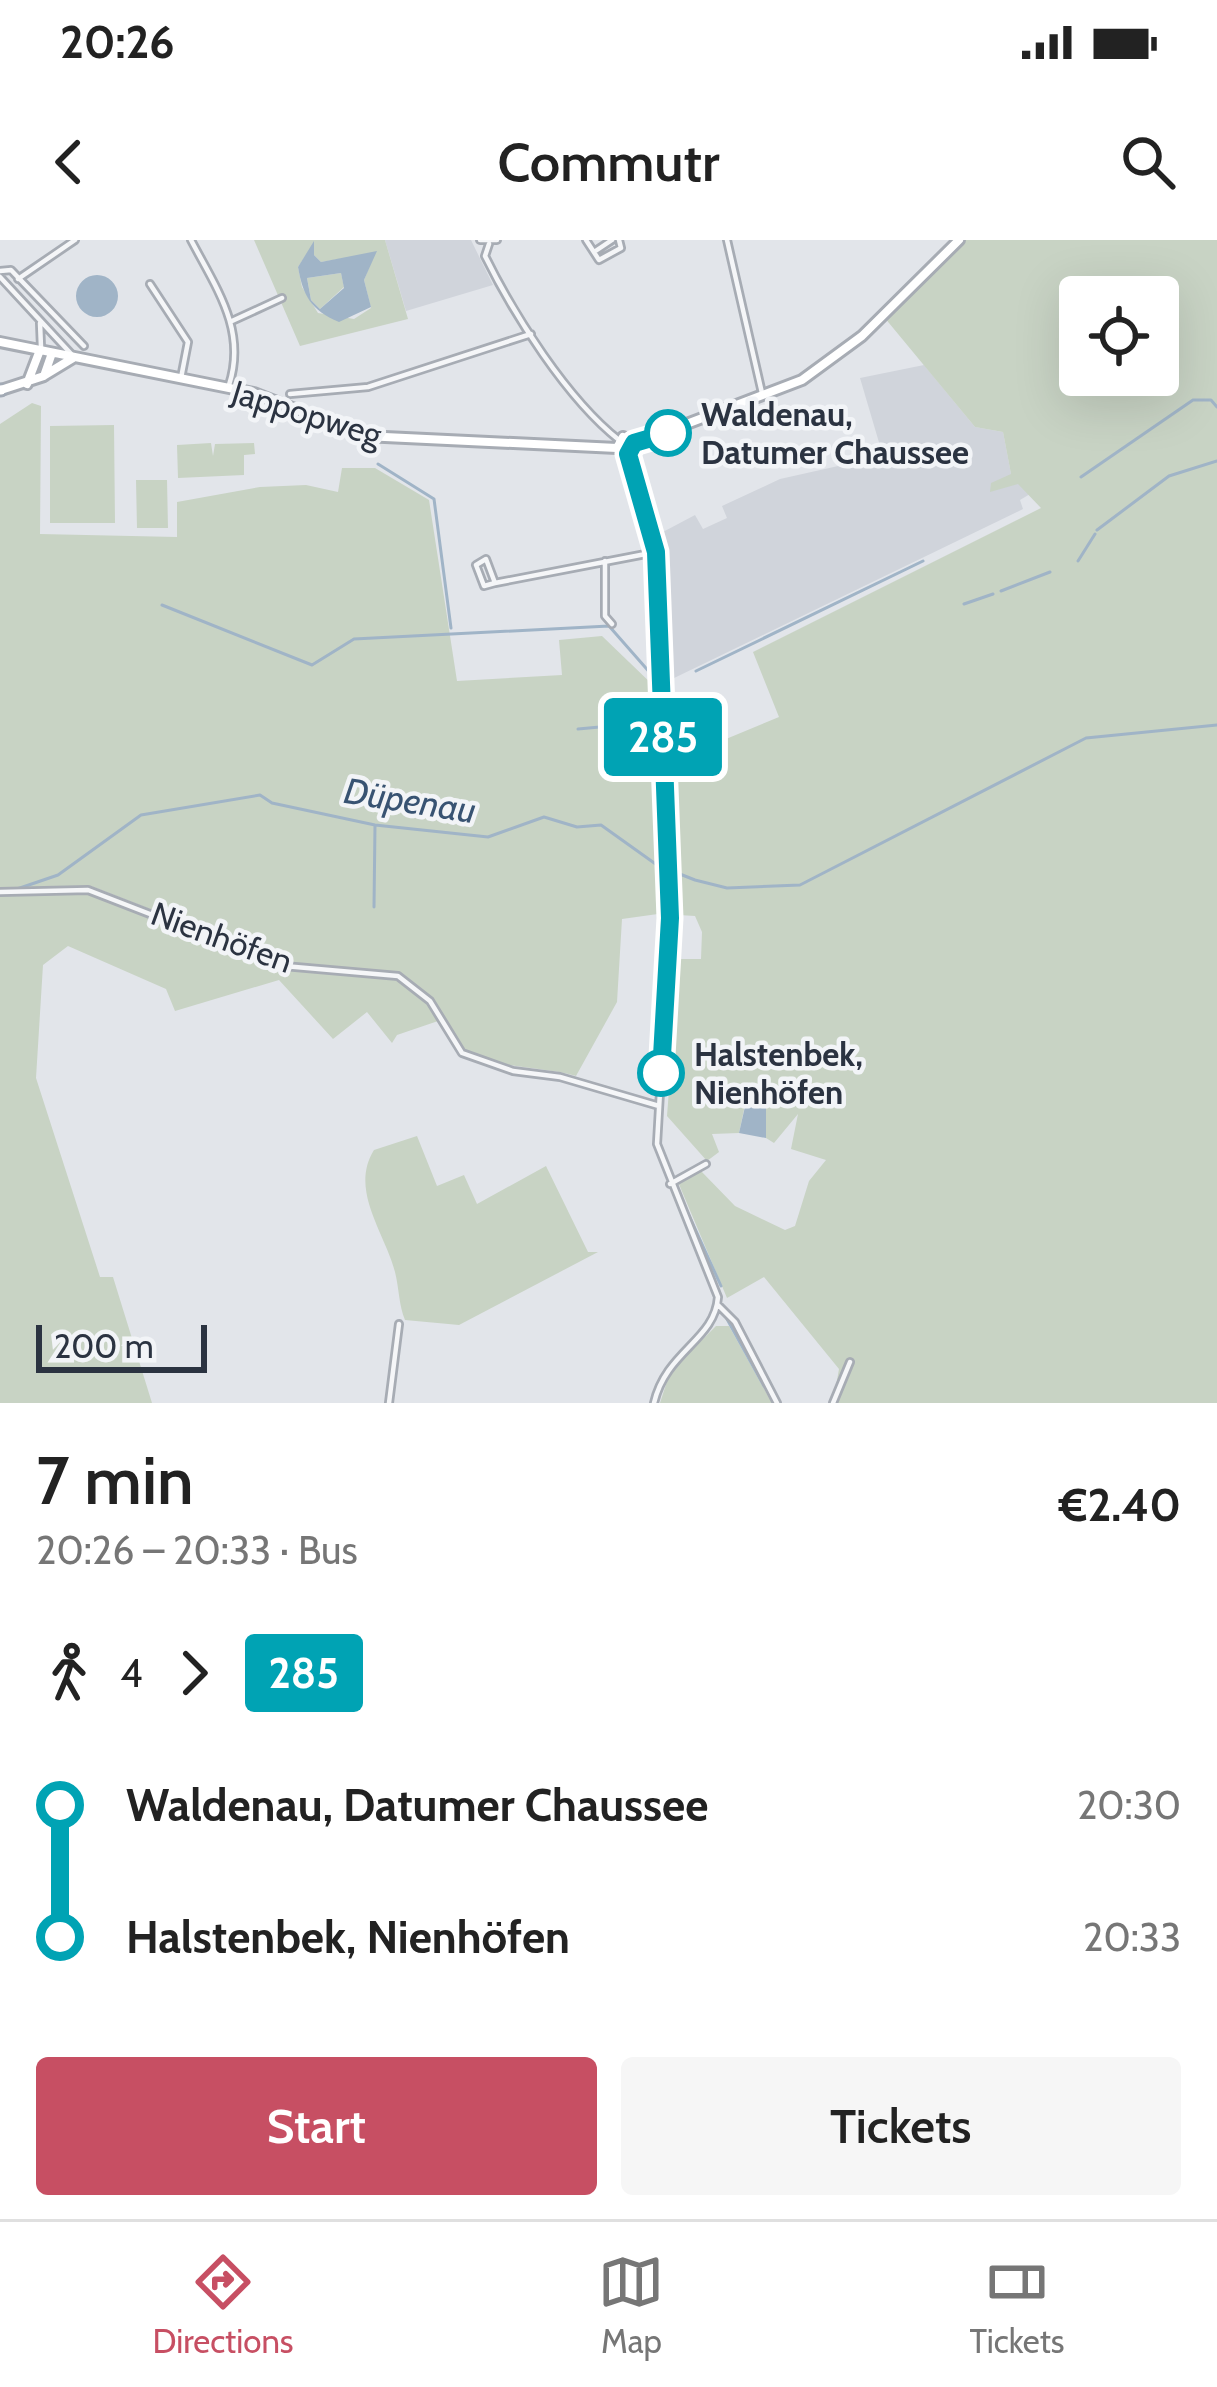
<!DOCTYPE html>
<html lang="en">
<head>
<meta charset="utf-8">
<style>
	:root { --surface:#fff; --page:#f6f6f6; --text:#222; --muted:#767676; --line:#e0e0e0; --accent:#c74f63 }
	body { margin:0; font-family:Cabin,sans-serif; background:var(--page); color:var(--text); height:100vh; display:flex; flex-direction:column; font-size:45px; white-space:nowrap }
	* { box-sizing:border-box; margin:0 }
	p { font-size:39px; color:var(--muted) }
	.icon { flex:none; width:66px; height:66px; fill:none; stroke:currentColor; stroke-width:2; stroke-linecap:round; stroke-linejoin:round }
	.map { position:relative; height:1163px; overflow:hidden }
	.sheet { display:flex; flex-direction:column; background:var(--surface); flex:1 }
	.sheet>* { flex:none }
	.badge { padding:0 24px; border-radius:9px; font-size:42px; line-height:78px }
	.controls { position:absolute; left:1059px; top:36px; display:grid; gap:24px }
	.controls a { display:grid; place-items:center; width:120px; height:120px; border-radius:12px; background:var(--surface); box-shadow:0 12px 48px #0002; font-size:60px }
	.scale { position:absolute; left:36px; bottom:30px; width:171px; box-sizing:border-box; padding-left:12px; border:6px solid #2b3341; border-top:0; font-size:33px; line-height:42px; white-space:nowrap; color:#2b3341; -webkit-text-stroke:9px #f2f4f7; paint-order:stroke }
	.map>.badge { position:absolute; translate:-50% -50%; box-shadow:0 0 0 6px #fff }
	.legs { display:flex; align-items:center; gap:18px; height:132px; padding:0 36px; font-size:39px }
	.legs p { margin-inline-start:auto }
	.head { display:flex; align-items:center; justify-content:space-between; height:204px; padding:0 36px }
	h1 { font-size:66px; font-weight:600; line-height:90px }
	.cta { display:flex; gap:24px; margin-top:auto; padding:24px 36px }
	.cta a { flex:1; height:138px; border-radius:12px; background:var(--accent); color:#fff; font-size:48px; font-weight:600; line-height:138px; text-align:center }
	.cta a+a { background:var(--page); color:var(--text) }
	ul { padding:0 36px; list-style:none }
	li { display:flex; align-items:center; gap:42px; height:132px; font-size:45px }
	li i { display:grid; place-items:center; width:18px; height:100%; margin:0 15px; background:currentColor }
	li i::after { content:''; width:30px; height:30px; margin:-15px; border:9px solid; border-radius:50%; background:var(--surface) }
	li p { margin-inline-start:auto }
	li:first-child i { background:linear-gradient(#0000 50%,currentColor 0) }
	li:last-child i { background:linear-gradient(currentColor 50%,#0000 0) }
	.status { display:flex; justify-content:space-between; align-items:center; height:84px; padding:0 60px; background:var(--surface); direction:ltr }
	.status svg { height:33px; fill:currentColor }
	header { display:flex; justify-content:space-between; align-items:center; height:156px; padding:0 36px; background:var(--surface); font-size:54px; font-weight:600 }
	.dock { display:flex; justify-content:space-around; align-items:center; height:168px; border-top:3px solid var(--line); background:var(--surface); font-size:33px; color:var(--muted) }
	.dock a { display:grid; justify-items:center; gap:6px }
	.dock .selected { color:var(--accent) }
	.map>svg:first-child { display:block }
</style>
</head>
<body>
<div class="status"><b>20:26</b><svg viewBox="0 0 49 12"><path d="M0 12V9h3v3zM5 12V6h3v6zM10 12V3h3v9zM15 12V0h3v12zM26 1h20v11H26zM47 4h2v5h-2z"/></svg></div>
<header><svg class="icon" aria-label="back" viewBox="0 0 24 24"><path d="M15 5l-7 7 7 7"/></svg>Commutr<svg class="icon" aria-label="search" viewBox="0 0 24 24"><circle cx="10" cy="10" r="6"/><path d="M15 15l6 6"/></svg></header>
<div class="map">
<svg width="1217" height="1163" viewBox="0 0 1217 1163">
	<rect width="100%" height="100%" fill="#e2e5ea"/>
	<path fill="#d0d4db" d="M385,0H471L493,45L406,71Z
		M924,125L975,187L1003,192L1011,234L1030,254L1020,260L1023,269L670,440L661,293L695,275L703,289L727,278L722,266L780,239L883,216L860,138Z"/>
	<path fill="#c8d3c4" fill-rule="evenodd" d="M254,0H385L408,79L300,106ZM314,3V15L321,22L375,13L364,40L371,68L354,79L318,73L302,47L298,27Z
		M962,0H1217V1163H833L839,1129L764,1037L727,1058L678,942L701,931L735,966L785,990L795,986L809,941L826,920L791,909L798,874L774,903L766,898V864L754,863L748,851L739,893L712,894L719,912L707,921L667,876L679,719H701L702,692L695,676L679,675L673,521L779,477L753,412L1041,268L1018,244L990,252L991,243L1011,234L1003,192L975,187L884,77ZM1080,57H1158V135H1080Z
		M341,33L344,47L320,69L311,60L307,38Z
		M32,163L41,166L40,294L177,297V262L260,247L306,245L338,252L342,228H375L429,260L457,441L562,435L559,400L602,396L656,448L665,673L622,679L617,762L576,836C525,822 466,834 441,780L397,795L392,803L367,772L333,799L279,740L175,771L166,749L68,706L43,725L36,838L100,1037H113L152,1163H0V184ZM91,646L247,707L246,713L89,654Z
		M114,185L115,283H50V186Z
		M211,203L213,216L215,204L254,203L255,214L244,215V235L178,238L177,205Z
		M136,240H167L168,288H137Z
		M417,896L437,946L464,935L477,964L546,926L588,1012H598L459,1085L405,1080C399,1066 399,1048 395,1032C385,993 349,950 374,910Z
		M716,1086H729L772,1163H660L670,1132Z"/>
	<path fill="#a0b4c7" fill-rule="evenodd" d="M314,1V15L321,22L377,11L364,40L371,67L339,82C311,70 303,56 298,27ZM341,33L344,48L320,69L311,60L307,38Z
		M76 56a21 21 0 1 1 42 0a21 21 0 1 1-42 0Z
		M749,849L754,863L766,864V898L739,893Z"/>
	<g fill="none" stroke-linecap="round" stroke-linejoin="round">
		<path stroke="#a0b4c7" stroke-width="3" d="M378,224L434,259L451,388
			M1081,237L1193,160H1211L1217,167
			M1097,290L1169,236L1217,221
			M1078,321L1095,294
			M661,331L664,418
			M1001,351L1050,332
			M964,364L993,354
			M162,365L312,425L354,399L609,386L652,435
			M696,431L923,321
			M578,489L654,482
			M17,649L58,635L141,575L260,555L272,563L375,585L488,597L544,577L577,587L601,585L657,625L695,640L727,648L800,645L1086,498L1217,485
			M374,667L375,585
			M677,949L721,1046
			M727,1079L764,1146"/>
		<g stroke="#a7acb4" stroke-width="10">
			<path id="street" d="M191,0C216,48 247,90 229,145
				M480,0H497
				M586,0L599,20L621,8L619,0
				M727,0L762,153
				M489,4L485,16C514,75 567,159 619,200
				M594,12L612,0
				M0,31L11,30L84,106
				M0,37L74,117
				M18,39L75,0
				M150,44L188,102L181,138
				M232,81L282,58
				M40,83L41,107
				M290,154L368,147L531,94
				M628,214L656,312L670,678L657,904L718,1057C715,1100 666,1111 654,1163
				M486,319L495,343L484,346L476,325Z
				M605,321V376L612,384
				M495,343L656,312
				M0,652L88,650L284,726L398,736L430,761L462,813L513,831L560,837L659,866
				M670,944L706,924
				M718,1065L735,1082L777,1163
				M389,1163L399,1084
				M833,1163L850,1122"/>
		</g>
		<g stroke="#a7acb4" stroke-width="14">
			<path id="secondary" d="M0,102L254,153L364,196L617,208
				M45,135L73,118
				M27,144L40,110
				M1,150L44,136L52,113
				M634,204L802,140L862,96L959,0
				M617,208L623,197L634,204
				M617,208L628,214L634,204"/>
		</g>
		<g stroke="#a2aab5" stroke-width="15">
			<path id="primary" d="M0,150H1"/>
		</g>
		<use href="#street" stroke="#f5f6f8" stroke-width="4.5"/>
		<use href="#secondary" stroke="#fff" stroke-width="8"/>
		<use href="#primary" stroke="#fff" stroke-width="9"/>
	</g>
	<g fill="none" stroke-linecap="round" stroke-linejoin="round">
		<g stroke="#fff" stroke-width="27">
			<path id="line-1" d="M661,833L670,678L656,312L628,214L634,203L668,193"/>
		</g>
		<use href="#line-1" stroke="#00a3b4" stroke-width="18"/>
	</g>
	<g fill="#fff" stroke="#00a3b4" stroke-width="6">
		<circle cx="668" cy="193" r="21"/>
		<circle cx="661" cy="833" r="21"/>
	</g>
	<g text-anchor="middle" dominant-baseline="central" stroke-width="9" stroke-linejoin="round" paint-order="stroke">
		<g font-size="33" fill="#2b3341" stroke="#f2f4f7">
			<text transform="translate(307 173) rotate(17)">Jappopweg</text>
			<text transform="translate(222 697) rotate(20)">Nienhöfen</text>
		</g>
		<g font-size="33" font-weight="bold" fill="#2b3341" stroke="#f2f4f7" text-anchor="start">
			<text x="701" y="174">Waldenau,<tspan x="701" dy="38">Datumer Chaussee</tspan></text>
			<text x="694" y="814">Halstenbek,<tspan x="694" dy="38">Nienhöfen</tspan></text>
		</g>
		<g font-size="36" font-style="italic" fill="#385372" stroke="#f2f4f7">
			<text transform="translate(410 560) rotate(9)">Düpenau</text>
		</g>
	</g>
</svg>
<div class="controls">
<a><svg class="icon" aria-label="locate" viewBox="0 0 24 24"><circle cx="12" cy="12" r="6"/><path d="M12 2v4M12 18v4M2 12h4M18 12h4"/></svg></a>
</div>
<div class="scale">200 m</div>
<b class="badge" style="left:663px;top:497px;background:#00a3b4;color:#fff">285</b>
</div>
<section class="sheet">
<div class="head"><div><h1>7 min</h1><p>20:26 – 20:33 · Bus</p></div><b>€2.40</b></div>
<div class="legs"><svg class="icon" aria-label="walk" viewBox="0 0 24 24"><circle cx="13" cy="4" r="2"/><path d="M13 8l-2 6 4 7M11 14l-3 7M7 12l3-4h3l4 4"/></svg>4<svg class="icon" aria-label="forward" viewBox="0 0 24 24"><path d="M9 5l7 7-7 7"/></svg><b class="badge" style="background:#00a3b4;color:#fff">285</b></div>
<ul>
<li><i style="color:#00a3b4"></i><b>Waldenau, Datumer Chaussee</b><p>20:30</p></li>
<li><i style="color:#00a3b4"></i><b>Halstenbek, Nienhöfen</b><p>20:33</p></li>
</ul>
<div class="cta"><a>Start</a><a>Tickets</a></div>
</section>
<nav class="dock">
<a class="selected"><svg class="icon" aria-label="directions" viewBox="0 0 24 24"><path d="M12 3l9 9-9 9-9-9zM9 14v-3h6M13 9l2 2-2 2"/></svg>Directions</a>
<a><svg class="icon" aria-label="map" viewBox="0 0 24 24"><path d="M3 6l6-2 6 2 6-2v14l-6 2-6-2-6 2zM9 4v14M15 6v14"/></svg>Map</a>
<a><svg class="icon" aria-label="tickets" viewBox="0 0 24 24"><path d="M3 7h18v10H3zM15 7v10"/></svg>Tickets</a>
</nav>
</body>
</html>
